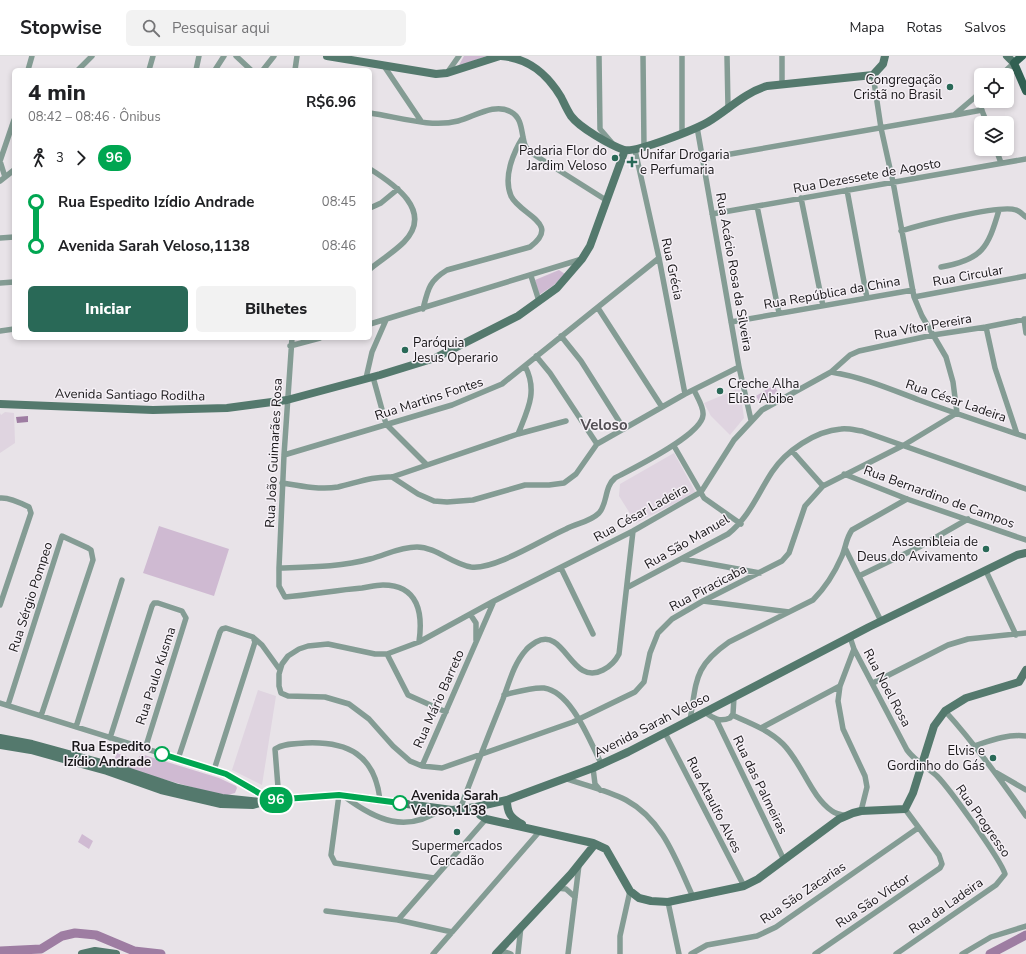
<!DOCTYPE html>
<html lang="pt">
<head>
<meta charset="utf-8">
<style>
	:root { --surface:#fff; --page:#f2f2f2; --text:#202124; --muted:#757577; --line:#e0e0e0; --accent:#296957 }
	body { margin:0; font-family:"Nunito Sans",sans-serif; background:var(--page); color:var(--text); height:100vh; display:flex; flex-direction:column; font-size:15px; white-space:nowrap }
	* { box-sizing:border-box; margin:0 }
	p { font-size:13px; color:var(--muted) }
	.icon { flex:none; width:22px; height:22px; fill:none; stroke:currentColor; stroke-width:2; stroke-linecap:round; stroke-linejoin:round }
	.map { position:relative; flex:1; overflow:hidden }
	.drawer { position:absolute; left:12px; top:12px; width:360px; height:272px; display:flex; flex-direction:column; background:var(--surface); border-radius:6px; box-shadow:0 2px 6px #0003 }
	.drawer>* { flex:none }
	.badge { padding:0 8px; border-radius:13px; font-size:14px; line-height:26px }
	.tools { position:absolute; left:974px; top:12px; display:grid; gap:8px }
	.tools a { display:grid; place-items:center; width:40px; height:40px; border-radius:6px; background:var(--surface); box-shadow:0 2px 6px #0003; font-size:20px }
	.map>.badge { position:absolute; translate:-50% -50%; box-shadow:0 0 0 2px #fff }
	.legs { display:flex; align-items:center; gap:6px; height:44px; padding:0 16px; font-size:13px }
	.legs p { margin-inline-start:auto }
	.headline { display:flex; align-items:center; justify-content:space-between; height:68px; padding:0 16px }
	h1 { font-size:22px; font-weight:800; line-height:30px }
	.button { display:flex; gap:8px; margin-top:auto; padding:8px 16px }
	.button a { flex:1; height:46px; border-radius:6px; background:var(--accent); color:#fff; font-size:16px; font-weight:800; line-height:46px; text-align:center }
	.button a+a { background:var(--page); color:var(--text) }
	ul { padding:0 16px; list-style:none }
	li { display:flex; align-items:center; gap:14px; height:44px; font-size:15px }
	li i { display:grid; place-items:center; width:6px; height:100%; margin:0 5px; background:currentColor }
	li i::after { content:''; width:10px; height:10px; margin:-5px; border:3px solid; border-radius:50%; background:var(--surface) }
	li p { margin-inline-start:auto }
	li:first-child i { background:linear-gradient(#0000 50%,currentColor 0) }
	li:last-child i { background:linear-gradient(currentColor 50%,#0000 0) }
	header { display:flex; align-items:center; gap:24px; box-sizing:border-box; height:56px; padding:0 20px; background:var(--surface); border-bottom:1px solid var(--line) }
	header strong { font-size:19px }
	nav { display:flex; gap:22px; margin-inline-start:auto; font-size:14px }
	.search { width:280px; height:36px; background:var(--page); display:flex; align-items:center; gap:10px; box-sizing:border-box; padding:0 14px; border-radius:6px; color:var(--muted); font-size:15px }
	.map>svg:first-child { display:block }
</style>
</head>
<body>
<header>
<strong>Stopwise</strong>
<div class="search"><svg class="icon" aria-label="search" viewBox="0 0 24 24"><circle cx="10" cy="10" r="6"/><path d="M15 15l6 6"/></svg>Pesquisar aqui</div>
<nav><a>Mapa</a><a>Rotas</a><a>Salvos</a></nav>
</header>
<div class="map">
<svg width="1026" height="898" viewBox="0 0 1026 898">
	<rect width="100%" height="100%" fill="#e8e3e8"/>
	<path fill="#dfd4e0" d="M740,332L744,362L730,379L711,360L704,347Z
		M5,356L14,357L15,387L0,397V357L1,359Z
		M674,397L696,437L636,467L619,440L620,428Z
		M258,634L276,640L262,729L232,714Z"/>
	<path fill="#cfbad2" d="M464,0H486L458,11Z
		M559,214L565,218L554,229L539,239L535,224Z
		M774,329L778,336L760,347L756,340Z
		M159,470L229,493L214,540L143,517Z
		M117,697L136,705L141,698L219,722L236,730L237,732L235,737L224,740L112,709Z
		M82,778L93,785L89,793L78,786Z"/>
	<path fill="#9e7da2" d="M28,360V366L17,367L16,361Z"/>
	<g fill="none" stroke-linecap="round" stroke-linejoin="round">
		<path stroke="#9e7da2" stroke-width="9" d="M0,895L41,893L62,880L75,877L96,879L134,895L161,898
			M990,898L1026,879"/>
		<path stroke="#849c94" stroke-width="5.5" d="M236,0L251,14
			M599,0L600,73L612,87
			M643,0L644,91
			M727,0L728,51
			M384,10L421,65
			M28,14L32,0
			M78,14L92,0
			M149,14L153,0
			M196,14L199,0
			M215,14L224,0
			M263,14L274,0
			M295,14L297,0
			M447,17L459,0
			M873,19L881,72L893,126L914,241L922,260L946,301L953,326L957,357L904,389L823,430L805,450L789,497L782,505L703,545L672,563L658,577L650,597L644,626L635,636L573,666L442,712L422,710L410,705L393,690L369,663L349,648L325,641L288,640L281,637L279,630V618L282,608L288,600L299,593L308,590L328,588L375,598H387L419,586L494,545L633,475L701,436L734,384L762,354L831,316C862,321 890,333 919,344C954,357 990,369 1026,381
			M1001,19L1014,7
			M782,29V0
			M976,40L987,67
			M370,57C398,61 431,72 458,65C474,61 495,46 511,56C523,62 521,78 525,89C526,92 530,95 533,98L606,144
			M955,59L982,54
			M697,71L739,311L751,364
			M682,77V0
			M996,93L1001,107
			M635,94L659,202L685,338
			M702,103L954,59L981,36
			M0,105L14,64
			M0,105L5,121
			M370,113C394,128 434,155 404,186C394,196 381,204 370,213
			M0,125L14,114
			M847,134L867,242
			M801,142L823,250
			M757,150L779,257
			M370,152L381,147L398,133
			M712,158L1026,103
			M901,175C920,169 1000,148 1016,154C1020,155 1023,159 1026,161
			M0,182L14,181
			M941,211C982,204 988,192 999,154
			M531,220L539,245
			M0,227L14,226
			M914,241L1026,220
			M598,252L662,351
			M423,253C428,233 429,225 447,214L530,191C562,167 520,159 511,140C503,121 513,97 523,81
			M1024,263L1026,277
			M731,266L913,234
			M370,268L582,203
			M986,271L995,312L1017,378
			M0,275L14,273
			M561,280L581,305L624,373
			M290,290L320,282
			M536,300L550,317L597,388
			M831,316L850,299L859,295L933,279L986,271L1026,263
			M373,321L386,368L426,408
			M366,322L372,296L386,264
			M518,378C528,353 538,335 525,310
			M674,390L704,442L741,468
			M792,395L823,430
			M284,399L452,349L502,328L659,202
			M844,418L907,443L1026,484
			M392,421L418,438L434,445L447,446L473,444L525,429H549L564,427L576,418L597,388L685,338L739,311
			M282,427C300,430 320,434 338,431C356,427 373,420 392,421L518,378L566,365
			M0,442C9,441 21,447 29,451L31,457L0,549
			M845,492L881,565
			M683,503L760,517
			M279,512L284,399L292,282
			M561,512L593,578
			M986,515L1016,579
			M859,520L919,491L968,463
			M628,531L728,478C750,460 757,439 772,416C786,395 815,375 841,373C847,372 855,374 862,375L1026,433
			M703,545L789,556
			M470,558L476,567V584
			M850,581L854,593L907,694C916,706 927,711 937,720C949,732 1001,804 1005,818L996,829L896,898
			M254,582L262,589L280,614
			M419,586C423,558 419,529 383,529C376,529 369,531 362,532C336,534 311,539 285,541L279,530V512C309,511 341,511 370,503C386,499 399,491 417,491C436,491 452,508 471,511C495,514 543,483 566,473C577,467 590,466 599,457C608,447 604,431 615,422C632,413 702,379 703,359C704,351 697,341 694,334
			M854,593L840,630L838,645L843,673L865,720L867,731L861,755
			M387,598L408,639L446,656
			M873,627L948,589L968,583L1026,577
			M504,639C517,636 531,631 544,632C572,636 590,686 602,709
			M0,647L214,714L238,724L270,744
			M8,649L62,480L88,492L91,494L93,504L41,660
			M945,655C975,688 1001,724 1026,760
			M705,656C714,663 720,666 730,662L733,658L734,641
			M732,659C750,667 769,674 783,688C802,707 811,741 832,755C836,758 842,759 847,760
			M716,663L784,804
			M690,664C697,625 693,611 729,586L813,544C825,532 835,516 842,500C846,491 846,482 852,474L907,443
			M76,671L122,524
			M761,672L840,630
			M665,677L744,830
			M110,682L152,550L154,547H158L182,555L186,562L145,693
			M974,690C992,684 1007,678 1026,680
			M178,703L220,576L222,573L226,572L253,581L255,586L214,714
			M422,710L494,545
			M593,712L595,728L600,734
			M997,717L1026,734
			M564,722C584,729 607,734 626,744C663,764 676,804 693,841
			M339,739L331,799L335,807L434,822
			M345,741C376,764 406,778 442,753
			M279,744L275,693C284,687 295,688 305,687C348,685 375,699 380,744
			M460,753C474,716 488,680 503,643C509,627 514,607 526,594C528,591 533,588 536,586C565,570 571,631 603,614C611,610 615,606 619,598L633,475
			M557,832L566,833L575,841
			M668,846L679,898
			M326,855L398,864L452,876
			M398,864L486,763
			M499,894L511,898
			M433,898L539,776
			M518,898L521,870
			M568,898L579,809
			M620,898V880L630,835
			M691,898L707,889L757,880L776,871L918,772
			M815,898L940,812L942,808L939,799L905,753
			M962,898L991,881L1026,870"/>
		<path stroke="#54796d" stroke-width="8" d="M327,0L436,18L447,17L500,0
			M501,0C529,2 547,18 561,41C564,47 567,54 571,60C580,72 610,89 624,94C636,97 696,73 708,66C728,54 744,37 767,30L873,19L883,8L885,0
			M1007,0L1014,7
			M0,348L153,354L227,352L287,344L380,319L435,302L518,260L557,232L582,203L590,190L625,94
			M0,682L32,688L109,709L178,732L222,742L260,746
			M0,689L31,694L107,715L161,734L221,748L253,749L271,744L339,739L452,754L476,751L507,744L593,712L628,696L869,571L1017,499L1026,497
			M507,744C507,756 510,762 522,768
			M476,751L480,759L486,763L593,787L606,793L630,835L639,842L651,845L668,846L744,830L758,823L839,763L853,757L861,755L905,753L913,737L934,670L945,655L966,642L1019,626L1026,614
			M82,898L95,895L116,898
			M496,898L571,818L595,788"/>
		<path stroke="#316052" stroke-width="8" d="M1022,0L1014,7L1026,35"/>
	</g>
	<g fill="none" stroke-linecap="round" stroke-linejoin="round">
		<g stroke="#fff" stroke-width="9">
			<path id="line-1" d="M162,698L226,718L271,744L339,739L400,747"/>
		</g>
		<use href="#line-1" stroke="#00a651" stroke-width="6"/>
	</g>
	<g fill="#296957" stroke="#f5f0f6" stroke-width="1.5">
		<circle cx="950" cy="31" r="4"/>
		<circle cx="615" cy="102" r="4"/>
		<path d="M630 100h4v4h4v4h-4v4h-4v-4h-4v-4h4z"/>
		<circle cx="405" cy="294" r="4"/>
		<circle cx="720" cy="335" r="4"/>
		<circle cx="986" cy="493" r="4"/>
		<circle cx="993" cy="702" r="4"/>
		<circle cx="457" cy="776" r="4"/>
	</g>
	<g fill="#fff" stroke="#00a651" stroke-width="2">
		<circle cx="162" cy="698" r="7"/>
		<circle cx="400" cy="747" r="7"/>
	</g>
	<g text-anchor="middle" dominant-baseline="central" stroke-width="3" stroke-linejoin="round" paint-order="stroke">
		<g font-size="13" fill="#191719" stroke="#f5f0f6" text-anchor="end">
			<text x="942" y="24">Congregação<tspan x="942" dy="15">Cristã no Brasil</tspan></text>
			<text x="607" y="95">Padaria Flor do<tspan x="607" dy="15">Jardim Veloso</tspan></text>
			<text x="640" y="99" text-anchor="start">Unifar Drogaria<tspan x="640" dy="15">e Perfumaria</tspan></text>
			<text x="413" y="287" text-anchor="start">Paróquia<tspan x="413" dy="15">Jesus Operario</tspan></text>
			<text x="728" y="328" text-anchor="start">Creche Alha<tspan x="728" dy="15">Elias Abibe</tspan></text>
			<text x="978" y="486">Assembleia de<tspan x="978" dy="15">Deus do Avivamento</tspan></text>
			<text x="985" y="695">Elvis e<tspan x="985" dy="15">Gordinho do Gás</tspan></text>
			<text x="457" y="790" text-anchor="middle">Supermercados<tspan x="457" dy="15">Cercadão</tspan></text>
		</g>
		<g font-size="13" fill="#191719" stroke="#f5f0f6">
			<text transform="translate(867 120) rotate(-10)">Rua Dezessete de Agosto</text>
			<text transform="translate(672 213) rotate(78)">Rua Grécia</text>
			<text transform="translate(734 216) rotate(80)">Rua Acácio Rosa da Silveira</text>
			<text transform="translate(968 220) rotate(-10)">Rua Circular</text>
			<text transform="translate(832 237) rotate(-10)">Rua República da China</text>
			<text transform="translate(923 271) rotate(-10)">Rua Vítor Pereira</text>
			<text transform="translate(130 339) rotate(1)">Avenida Santiago Rodilha</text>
			<text transform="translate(429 343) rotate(-18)">Rua Martins Fontes</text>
			<text transform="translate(956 345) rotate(19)">Rua César Ladeira</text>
			<text transform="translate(274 397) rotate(-87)">Rua João Guimarães Rosa</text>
			<text transform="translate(939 441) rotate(20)">Rua Bernardino de Campos</text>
			<text transform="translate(641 457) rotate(-29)">Rua César Ladeira</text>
			<text transform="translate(687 486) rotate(-30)">Rua São Manuel</text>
			<text transform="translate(708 532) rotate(-28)">Rua Piracicaba</text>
			<text transform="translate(31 541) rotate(-72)">Rua Sérgio Pompeo</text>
			<text transform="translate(156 620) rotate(-72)">Rua Paulo Kusma</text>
			<text transform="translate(887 632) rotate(62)">Rua Noel Rosa</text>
			<text transform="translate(439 643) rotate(-66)">Rua Mário Barreto</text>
			<text transform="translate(652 669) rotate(-27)">Avenida Sarah Veloso</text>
			<text transform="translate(760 729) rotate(64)">Rua das Palmeiras</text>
			<text transform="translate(714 749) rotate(63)">Rua Ataulfo Alves</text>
			<text transform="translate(983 765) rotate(55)">Rua Progresso</text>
			<text transform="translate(803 837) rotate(-34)">Rua São Zacarias</text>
			<text transform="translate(873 845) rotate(-34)">Rua São Victor</text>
			<text transform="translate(946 850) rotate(-35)">Rua da Ladeira</text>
		</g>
		<g font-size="13" font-weight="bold" fill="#191719" stroke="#f5f0f6" text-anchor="end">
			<text x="151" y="691">Rua Espedito<tspan x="151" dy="15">Izídio Andrade</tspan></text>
			<text x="411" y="740" text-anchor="start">Avenida Sarah<tspan x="411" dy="15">Veloso,1138</tspan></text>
		</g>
		<g font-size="15" font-weight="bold" fill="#514d52" stroke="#f5f0f6">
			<text x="604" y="369">Veloso</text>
		</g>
	</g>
</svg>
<div class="tools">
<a><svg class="icon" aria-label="locate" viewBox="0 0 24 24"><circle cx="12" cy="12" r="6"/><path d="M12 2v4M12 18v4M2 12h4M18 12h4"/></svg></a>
<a><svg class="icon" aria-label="layers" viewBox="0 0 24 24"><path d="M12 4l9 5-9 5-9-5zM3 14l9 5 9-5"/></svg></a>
</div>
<b class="badge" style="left:276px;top:744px;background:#00a651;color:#fff">96</b>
<section class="drawer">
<div class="headline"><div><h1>4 min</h1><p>08:42 – 08:46 · Ônibus</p></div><b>R$6.96</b></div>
<div class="legs"><svg class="icon" aria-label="walk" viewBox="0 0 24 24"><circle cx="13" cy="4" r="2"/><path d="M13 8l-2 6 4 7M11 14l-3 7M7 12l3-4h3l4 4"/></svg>3<svg class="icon" aria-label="forward" viewBox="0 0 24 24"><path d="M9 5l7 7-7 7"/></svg><b class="badge" style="background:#00a651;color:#fff">96</b></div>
<ul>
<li><i style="color:#00a651"></i><b>Rua Espedito Izídio Andrade</b><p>08:45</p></li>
<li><i style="color:#00a651"></i><b>Avenida Sarah Veloso,1138</b><p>08:46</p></li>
</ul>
<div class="button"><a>Iniciar</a><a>Bilhetes</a></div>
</section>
</div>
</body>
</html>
